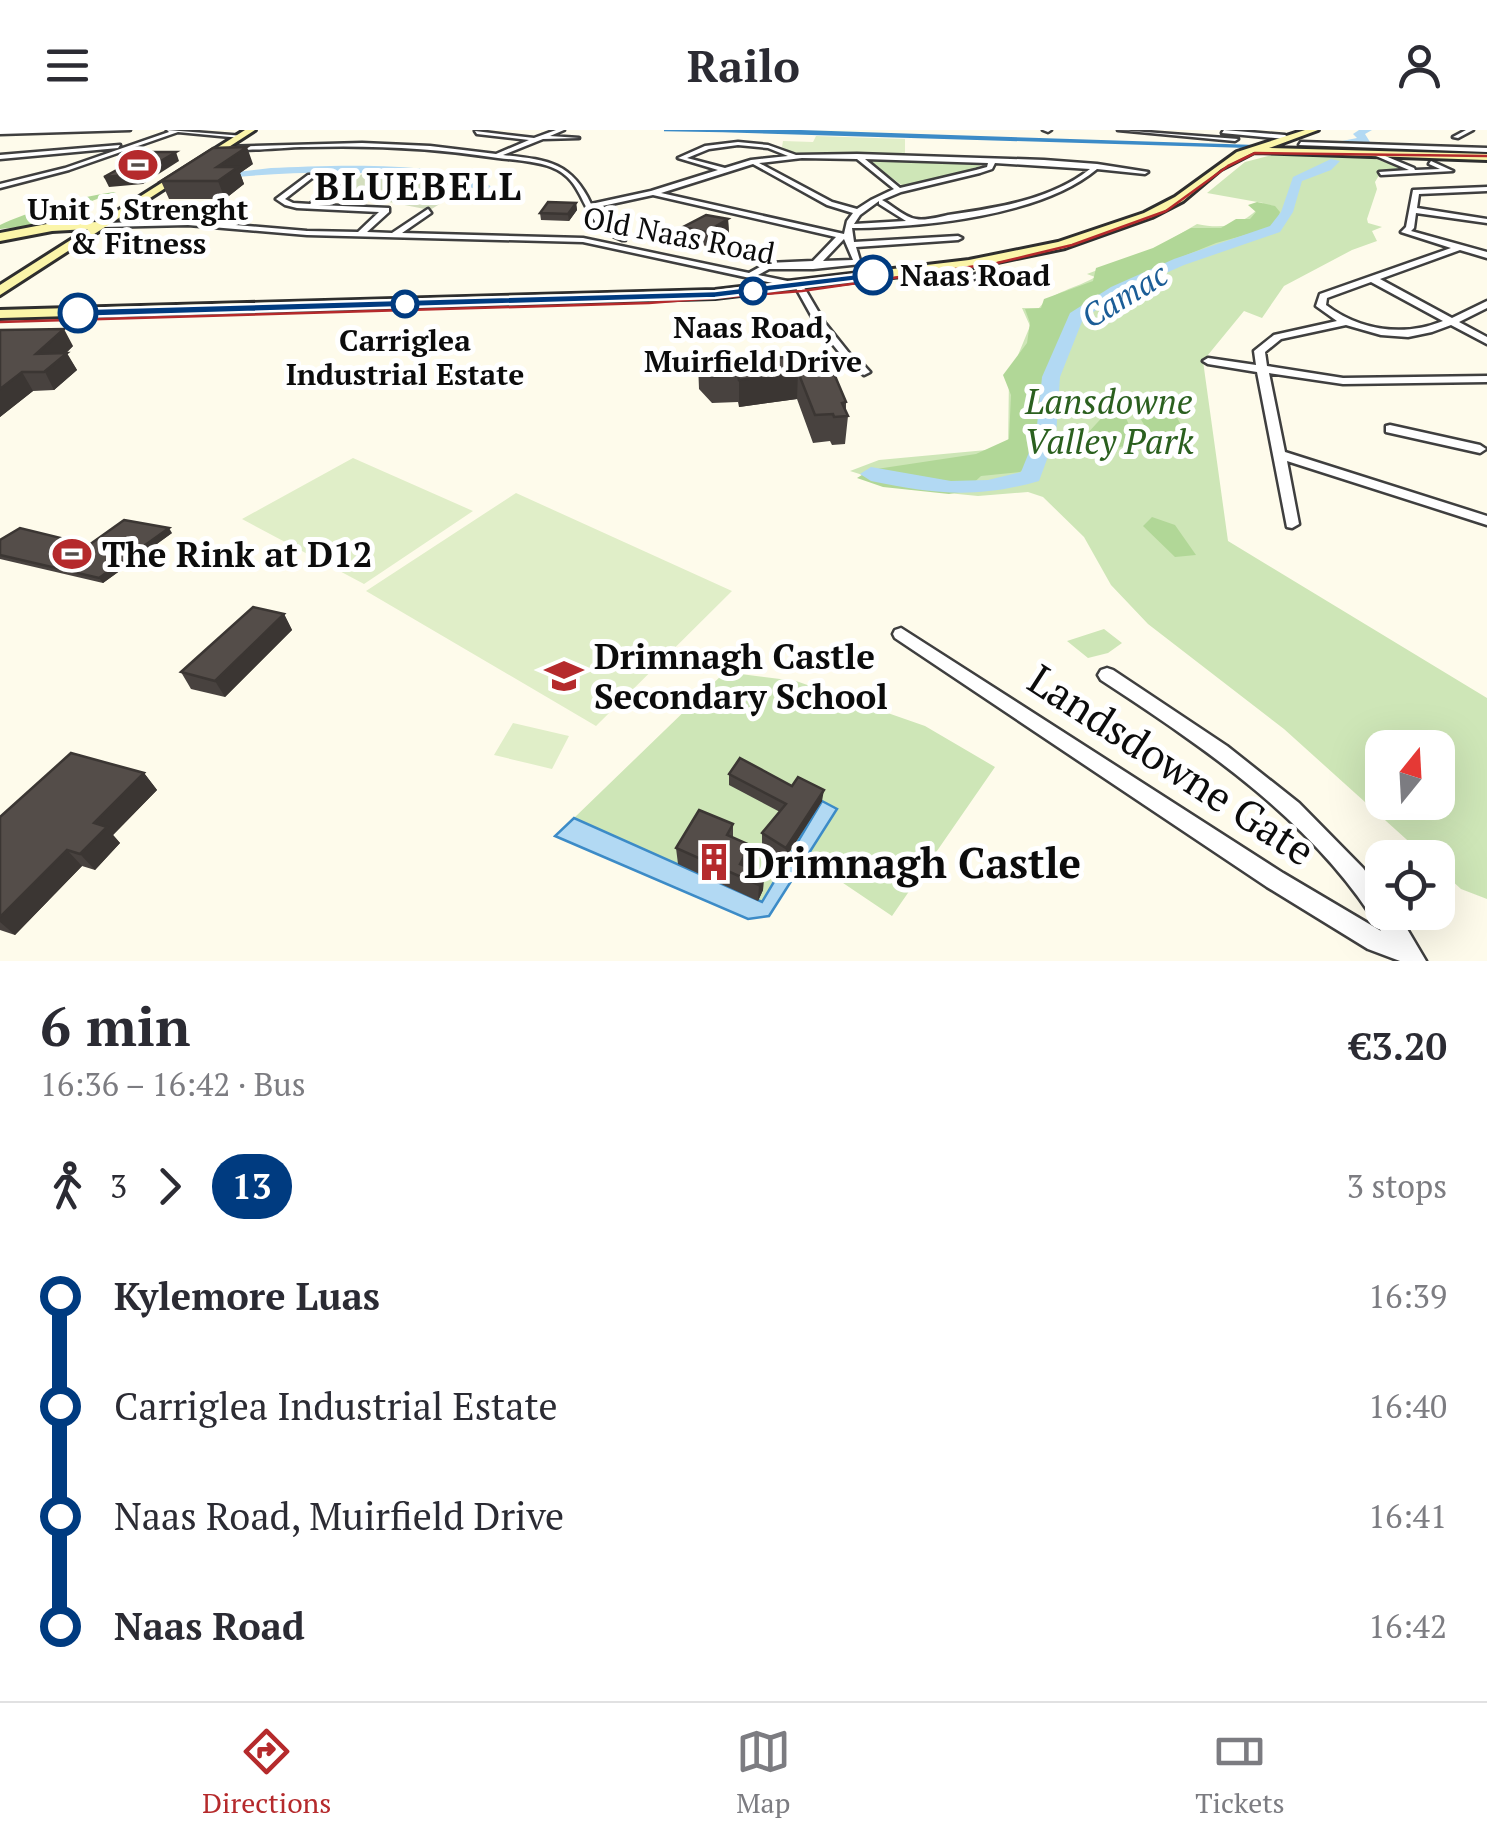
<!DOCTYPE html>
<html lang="en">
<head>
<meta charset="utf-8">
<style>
	:root { --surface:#fff; --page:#f2f2f3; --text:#2b2b33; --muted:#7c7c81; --line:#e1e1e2; --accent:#b52a2c }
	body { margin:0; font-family:"PT Serif",serif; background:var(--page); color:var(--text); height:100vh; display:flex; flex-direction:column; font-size:38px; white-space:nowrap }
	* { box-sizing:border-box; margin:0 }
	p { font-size:32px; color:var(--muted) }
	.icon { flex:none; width:55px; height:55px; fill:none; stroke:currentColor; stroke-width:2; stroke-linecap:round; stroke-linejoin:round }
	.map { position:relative; height:831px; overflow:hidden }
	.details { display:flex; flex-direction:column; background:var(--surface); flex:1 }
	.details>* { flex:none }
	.badge { padding:0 20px; border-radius:32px; font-size:35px; line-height:65px }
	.needle { width:65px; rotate:18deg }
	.tools { position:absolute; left:1365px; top:600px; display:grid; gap:20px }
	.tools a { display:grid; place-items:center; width:90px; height:90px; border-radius:20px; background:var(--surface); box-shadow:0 10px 40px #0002; font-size:50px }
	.map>.badge { position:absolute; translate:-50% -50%; box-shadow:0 0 0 5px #fff }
	.legs { display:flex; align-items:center; gap:15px; height:110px; padding:0 40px; font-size:32px }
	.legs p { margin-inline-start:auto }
	.summary { display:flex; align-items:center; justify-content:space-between; height:170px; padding:0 40px }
	h1 { font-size:55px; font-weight:700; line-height:75px }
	ul { padding:0 40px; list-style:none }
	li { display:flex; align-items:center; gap:35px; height:110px; font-size:38px }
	li i { display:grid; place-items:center; width:15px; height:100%; margin:0 12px; background:currentColor }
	li i::after { content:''; width:25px; height:25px; margin:-12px; border:8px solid; border-radius:50%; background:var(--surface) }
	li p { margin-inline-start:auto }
	li:first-child i { background:linear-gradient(#0000 50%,currentColor 0) }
	li:last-child i { background:linear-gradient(currentColor 50%,#0000 0) }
	header { display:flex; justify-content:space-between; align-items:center; height:130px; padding:0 40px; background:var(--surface); font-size:45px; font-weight:700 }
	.tabs { display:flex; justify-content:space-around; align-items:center; height:140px; border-top:2px solid var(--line); background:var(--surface); font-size:28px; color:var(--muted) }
	.tabs a { display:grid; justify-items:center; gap:5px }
	.tabs .current { color:var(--accent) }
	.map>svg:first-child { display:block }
</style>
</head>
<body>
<header><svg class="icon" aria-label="menu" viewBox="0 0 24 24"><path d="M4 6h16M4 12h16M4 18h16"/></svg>Railo<svg class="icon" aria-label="person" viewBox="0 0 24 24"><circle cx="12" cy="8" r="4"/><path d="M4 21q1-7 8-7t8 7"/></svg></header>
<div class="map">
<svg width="1487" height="831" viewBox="0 0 1487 831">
	<rect width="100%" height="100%" fill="#fefbeb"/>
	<path fill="#cee6b7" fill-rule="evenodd" d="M1272,25L1366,26L1410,40L1381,42L1375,52L1377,59L1367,89L1368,93L1382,97L1372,101L1377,111L1352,120L1284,156L1262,188L1244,181L1203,231L1228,411L1487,568V769L1461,759L1438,738V728L1426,727L1284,599L1148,494L1111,455L1084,407L1043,367L1028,362L978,366L907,359L850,341L879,330L1008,318L1009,247L1030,196L1022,178H1039C1052,161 1076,159 1095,147L1087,144L1158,117L1197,94C1225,100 1245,95 1263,73L1207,63L1245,32ZM1382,618H1438V672H1382Z
		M864,28L986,32L968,43L903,56Z
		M1104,499L1122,513L1108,523L1088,528L1067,511Z
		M725,542L796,551L925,596L995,637L892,786L806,728L836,679L823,671L763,772L574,688Z"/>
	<path fill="#b1d797" d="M116,62L81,75L84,80L59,93L0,99V95C23,83 90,64 116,62Z
		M1257,72L1275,76L1280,82L1277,92L1267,99L1216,113L1167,133L1158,140L1093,168L1069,186L1061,217L1044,243L1040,309L1028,336L1020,342L981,346L965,361L949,364L883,357L857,348L870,340L976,324L1009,309L1011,265L1003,245L1027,213L1030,193L1025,179L1041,178L1044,169L1093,151L1096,138L1153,118L1191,98H1221L1236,89H1250L1256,82L1248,75Z
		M1139,266L1171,276L1182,297L1176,310L1166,314L1146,298L1133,276Z
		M1108,281L1124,283L1136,312L1099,324L1086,319L1085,306Z
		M1152,387L1175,395L1196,425L1175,427L1143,396Z"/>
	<path fill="#d3debe" d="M362,44L434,47L472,54L430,80L384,71L394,61L343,58Z"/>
	<path fill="#e0eec8" d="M816,6L905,9V25H797L782,17L783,11L813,12Z
		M353,328L473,381L364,454L242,389Z
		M516,363L732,461L596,596L366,461Z
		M513,593L569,606L552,639L494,625Z"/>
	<path fill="#b2d9f3" stroke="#3c8bc7" stroke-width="2.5" d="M664,0H763L1487,24L723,1Z
		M822,671L837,679L769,786L748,789L555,706L574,688L762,772Z"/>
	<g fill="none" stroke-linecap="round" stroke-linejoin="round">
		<path fill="#b2d9f3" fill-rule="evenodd" d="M1359,0H1372L1365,4L1370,12H1337L1357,8L1353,4Z
			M1331,29L1340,31L1331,40L1302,51L1293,82L1280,102L1184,135L1121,163L1083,189L1060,247L1056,305L1039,351C976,369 934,364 871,351L860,344L871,337L951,351L988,350L1021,342L1036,305L1042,247L1070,183L1111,157L1174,129L1270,96L1281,82L1293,47Z
			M271,38C327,36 448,29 494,58L488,62C399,36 302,41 210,49L204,46Z"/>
		<g stroke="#3f3f3f" stroke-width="5">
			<path id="street" d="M0,0H130L0,4Z
				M167,0L244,6L241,8L178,2L69,40L0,58V54L65,38L169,2Z
				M556,0H564L550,6L579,8L543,9L503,25C546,30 571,31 591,74L651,61L718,40L678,28L705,16L738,12L768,15L796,25L857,24L1044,30L1097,34L1148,42L1145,44L1097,39C1041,86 924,97 852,98L854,112L958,106L962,108L958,110L856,117L861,134L813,139H769L758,145L802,154L825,193L853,228L859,230L870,242L864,245L852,235L843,233V227L816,194L796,158L583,112L307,105L188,95L103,97L99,95L103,93L188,91L307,101L358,102L379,82L297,78L285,75L276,69L308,45L347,44L349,47L318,75L389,78V82L367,102L392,103L428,79L431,83L402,103L583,108L749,143L767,133L813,131L836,107L653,65L593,78L602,91L625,106V110H622C576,92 590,52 551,37C535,31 516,30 498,28C434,18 371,15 306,17C280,17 247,23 222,17L362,13L430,16L496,24L529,10L477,4L475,1L534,8ZM738,15L768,18L788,26L751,30L725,38L687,28L709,19ZM802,28L857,29L894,59L871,70L857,79L832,72L759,33ZM865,29L988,33L987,37L976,40L900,58ZM995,33L1090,39C1051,70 996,78 948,85C939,87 925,91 916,89C905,88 892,75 882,70L901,62L980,43L992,39ZM753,34L827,75L853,83L847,91L844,104L661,63ZM312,48H341L310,74L293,73L285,69ZM879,71V74L906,91L854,94L860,85ZM844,109L853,130L823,131Z
				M1043,0H1051L1048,2Z
				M1118,0L1238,9L1235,11Z
				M1224,0L1285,5L1288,7L1285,9L1222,3Z
				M1466,0H1473L1458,8L1453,7Z
				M1301,12L1487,18V22L1299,15Z
				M120,15L118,18L0,29V25Z
				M1378,23L1414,38L1415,40L1440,39L1429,34L1431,31L1453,41L1381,45L1379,42L1409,40L1376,26Z
				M1487,57V61L1419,64L1417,78L1487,89V93L1416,83L1414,98L1411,101L1487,122V128L1460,120L1380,149L1452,188L1487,171V178L1459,192L1487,207V214L1451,195L1432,202L1408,207L1381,205L1346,195L1281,209L1265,222L1267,236L1343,248L1487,246V252L1343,254L1269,243L1285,322L1487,386V395L1287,331L1299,394L1292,398L1287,397L1257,242L1208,234L1203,231L1208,228L1256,235L1254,221L1274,205L1337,191L1316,176L1320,164L1451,118L1401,102L1406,97L1413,60ZM1371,152L1443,191C1404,207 1360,201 1326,175L1327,168Z
				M987,133L999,140V144L969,150L964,147L988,141L983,136Z
				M1390,295L1480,315L1486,319L1480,323L1386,302V296Z
				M901,498L1283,743L1381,801C1315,692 1205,618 1101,550L1098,545L1101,540L1107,538L1113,540L1227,616L1299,673L1363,738L1382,764V782H1397L1426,831H1400L1368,819L1267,757L895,508L893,504L895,500Z"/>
		</g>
		<g stroke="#2e2e2e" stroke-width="6">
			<path id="secondary" d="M245,0H255L0,165V155L88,99L52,101L0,111V103L52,93L100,92Z
				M1305,0H1318L1269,18L1487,24V30L1254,22L1221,39L1183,71L1152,87L1065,118L969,138L715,168L0,188V180L715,160L969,130L1058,112L1144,83L1175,67L1237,22Z"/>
		</g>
		<use href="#street" fill="#fff" fill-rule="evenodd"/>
		<use href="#secondary" fill="#fbf5a9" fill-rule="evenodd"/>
		<path stroke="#b52a2c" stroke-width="2.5" d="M0,192L649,173L802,161L997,133L1072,115L1166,81L1228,36L1255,23L1487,26"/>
	</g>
	<path fill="#48423f" d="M253,34L240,43L244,54L225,69H169L161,51Z
		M576,73L577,80L569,91L541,90L540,83Z
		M728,89L729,104L707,116L683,112V97Z
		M0,200L73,216L66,223L77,240L54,260L33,261L0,287Z
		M815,225L846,272V281L848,286L845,314L832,315L830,311L813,313L797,269L739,277L738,272L712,273L699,259L698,233Z
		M172,403L103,453L0,429V410L89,415Z
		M284,484L292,500L225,567L191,559L181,542Z
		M144,643L157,660L113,705L120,713L95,740L82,736L15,805L0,800V687Z
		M729,644L792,656L822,671L785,729L762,714V703L780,682L729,655Z
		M733,694V708L750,715V731L747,737L764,744L763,760L758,771L678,734L676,718Z"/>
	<path fill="#3b3633" d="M247,17L253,34L240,43L244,54L225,69L218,51L217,37Z
		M176,22L179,31L143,54L109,57L104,47Z
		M576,73L577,80L569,91L568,84Z
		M728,89L729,104L707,116L706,102Z
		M64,199L73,216L61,228L67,223L77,240L54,260L36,224Z
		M22,242L33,261L0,287V259Z
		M798,242L797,269L739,277V250Z
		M169,398L172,403L103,453L99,448Z
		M284,484L292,500L225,567L215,551Z
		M144,643L157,660L113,705L120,713L95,740L80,724L94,693Z
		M824,660L822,671L785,729L786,718Z
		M750,715V731L742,747L740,734Z
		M67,720L82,736L15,805L0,792V787Z
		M764,744L763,760L758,771L759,755Z"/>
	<path fill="#544d49" stroke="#3b3633" stroke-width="2.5" d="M247,17L217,37H238L218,51H161L213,18Z
		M149,22H176L139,44L104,47Z
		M548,72L576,73L568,84L540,83Z
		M706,85L728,89L706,102L683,97Z
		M64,199L36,224L67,223L44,242H22L0,259V200Z
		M815,225L835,246L846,272L842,273L848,286L834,287L833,284L815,285L798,242L739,250L738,245L711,247L698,233Z
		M124,390L169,398L99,448L0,425V410L20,398L89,415Z
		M253,477L284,484L215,551L181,542Z
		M71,623L144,643L94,693L107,697L80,724L67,720L0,787V687Z
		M740,628L792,656L798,647L824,660L786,718L762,703L786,674L729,644Z
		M699,680L733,694L727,705L750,715L740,734L764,744L759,755L676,718Z"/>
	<path fill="#003b80" stroke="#fff" stroke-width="2.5" d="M873,142L878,148L715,168L78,187L72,183L78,179L715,161Z"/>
	<defs>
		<g id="stadium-bare" transform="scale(3)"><path d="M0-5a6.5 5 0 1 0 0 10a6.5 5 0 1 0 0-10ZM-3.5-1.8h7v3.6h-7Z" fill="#b52a2c" stroke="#fff" stroke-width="2.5" paint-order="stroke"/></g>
		<g id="school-bare" transform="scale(3)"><path d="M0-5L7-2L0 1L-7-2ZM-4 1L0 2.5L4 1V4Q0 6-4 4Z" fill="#b52a2c" stroke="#fff" stroke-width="2.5" paint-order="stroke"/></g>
		<g id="building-bare" transform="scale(3)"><path d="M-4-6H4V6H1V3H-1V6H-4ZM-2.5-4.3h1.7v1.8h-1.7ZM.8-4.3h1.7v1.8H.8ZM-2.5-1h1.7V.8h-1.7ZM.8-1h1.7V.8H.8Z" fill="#b52a2c" stroke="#fff" stroke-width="2.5" paint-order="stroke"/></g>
	</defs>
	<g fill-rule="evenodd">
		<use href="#stadium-bare" x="138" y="35"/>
		<use href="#stadium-bare" x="72" y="424"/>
		<use href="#school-bare" x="564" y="546"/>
		<use href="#building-bare" x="714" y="732"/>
	</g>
	<g fill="#fff" stroke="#003b80" stroke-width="5">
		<circle cx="873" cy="145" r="18"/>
		<circle cx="753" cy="161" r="12"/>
		<circle cx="405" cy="174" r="12"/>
		<circle cx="78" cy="183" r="18"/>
	</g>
	<g text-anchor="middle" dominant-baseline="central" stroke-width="10" stroke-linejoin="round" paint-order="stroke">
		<g font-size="30" font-weight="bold" fill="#0c0c0c" stroke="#fff">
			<text x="138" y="79">Unit 5 Strenght<tspan x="138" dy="34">&amp; Fitness</tspan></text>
		</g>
		<g font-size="30" fill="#0c0c0c" stroke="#fff">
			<text transform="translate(679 105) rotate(11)">Old Naas Road</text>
		</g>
		<g font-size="30" font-weight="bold" fill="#0c0c0c" stroke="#fff">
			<text x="900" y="145" text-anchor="start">Naas Road</text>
			<text x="753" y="197">Naas Road,<tspan x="753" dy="34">Muirfield Drive</tspan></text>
			<text x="405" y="210">Carriglea<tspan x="405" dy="34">Industrial Estate</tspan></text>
		</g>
		<g font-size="32" font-style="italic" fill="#1b5d97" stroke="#fff">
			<text transform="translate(1124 165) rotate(-31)">Camac</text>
		</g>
		<g font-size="35" font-style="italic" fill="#2b601f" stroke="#fff">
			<text x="1109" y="271">Lansdowne<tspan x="1109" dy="40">Valley Park</tspan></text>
		</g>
		<g font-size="35" font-weight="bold" fill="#0c0c0c" stroke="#fff" text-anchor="start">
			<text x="102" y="424">The Rink at D12</text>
			<text x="594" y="526">Drimnagh Castle<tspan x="594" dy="40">Secondary School</tspan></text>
		</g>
		<g font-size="38" font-weight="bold" letter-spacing="2.5" fill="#0c0c0c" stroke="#fff">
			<text x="419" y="56">BLUEBELL</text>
		</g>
		<g font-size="42" fill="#0c0c0c" stroke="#fff">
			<text transform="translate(1172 634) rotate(33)">Landsdowne Gate</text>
		</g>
		<g font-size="42" font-weight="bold" fill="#0c0c0c" stroke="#fff" text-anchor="start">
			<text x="744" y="732">Drimnagh Castle</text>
		</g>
	</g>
</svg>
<div class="tools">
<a><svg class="needle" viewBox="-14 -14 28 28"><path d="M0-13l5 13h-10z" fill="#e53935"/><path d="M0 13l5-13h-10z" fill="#7c7c81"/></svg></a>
<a><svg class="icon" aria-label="locate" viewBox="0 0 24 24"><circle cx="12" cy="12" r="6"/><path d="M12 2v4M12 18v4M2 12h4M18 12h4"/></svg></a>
</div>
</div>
<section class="details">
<div class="summary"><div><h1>6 min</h1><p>16:36 – 16:42 · Bus</p></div><b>€3.20</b></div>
<div class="legs"><svg class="icon" aria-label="walk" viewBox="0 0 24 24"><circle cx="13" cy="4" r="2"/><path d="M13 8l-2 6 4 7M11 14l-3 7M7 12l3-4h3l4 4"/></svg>3<svg class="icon" aria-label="forward" viewBox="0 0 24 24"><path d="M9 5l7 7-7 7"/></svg><b class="badge" style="background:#003b80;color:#fff">13</b><p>3 stops</p></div>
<ul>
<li><i style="color:#003b80"></i><b>Kylemore Luas</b><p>16:39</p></li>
<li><i style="color:#003b80"></i><span>Carriglea Industrial Estate</span><p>16:40</p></li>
<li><i style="color:#003b80"></i><span>Naas Road, Muirfield Drive</span><p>16:41</p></li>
<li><i style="color:#003b80"></i><b>Naas Road</b><p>16:42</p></li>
</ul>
</section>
<nav class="tabs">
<a class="current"><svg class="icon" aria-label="directions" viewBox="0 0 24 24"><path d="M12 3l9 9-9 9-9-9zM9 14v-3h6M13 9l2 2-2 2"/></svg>Directions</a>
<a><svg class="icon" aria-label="map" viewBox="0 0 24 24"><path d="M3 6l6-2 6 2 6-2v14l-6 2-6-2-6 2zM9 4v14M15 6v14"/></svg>Map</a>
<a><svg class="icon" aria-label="tickets" viewBox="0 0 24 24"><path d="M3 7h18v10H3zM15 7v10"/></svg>Tickets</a>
</nav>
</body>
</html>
